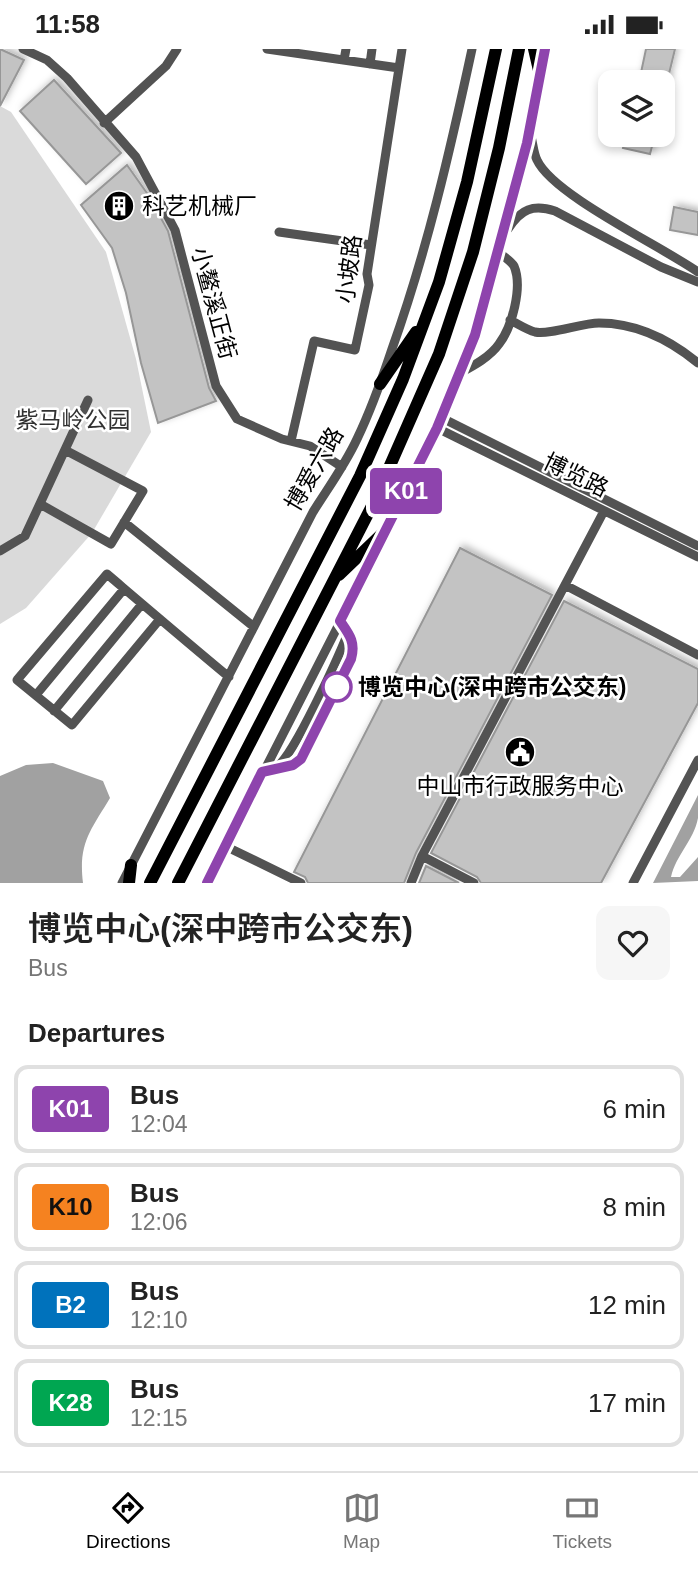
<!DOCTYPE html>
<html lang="en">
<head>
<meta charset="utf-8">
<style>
	:root { --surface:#fff; --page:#f6f6f6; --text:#222; --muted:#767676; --line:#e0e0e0; --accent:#000 }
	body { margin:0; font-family:Arial,"Noto Sans SC",sans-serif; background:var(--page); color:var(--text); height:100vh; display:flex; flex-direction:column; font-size:26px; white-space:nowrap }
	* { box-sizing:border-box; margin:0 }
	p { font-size:23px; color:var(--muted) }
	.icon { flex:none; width:38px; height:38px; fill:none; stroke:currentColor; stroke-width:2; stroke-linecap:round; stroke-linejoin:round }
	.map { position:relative; height:834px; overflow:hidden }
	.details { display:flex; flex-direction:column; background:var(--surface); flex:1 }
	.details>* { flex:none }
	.badge { padding:0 14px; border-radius:5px; font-size:24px; line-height:46px }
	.tools { position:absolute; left:598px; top:21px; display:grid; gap:14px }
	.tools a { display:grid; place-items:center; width:77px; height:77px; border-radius:14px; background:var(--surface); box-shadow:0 4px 10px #0003; font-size:35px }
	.map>.badge { position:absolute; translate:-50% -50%; box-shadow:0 0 0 4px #fff }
	h2 { padding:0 28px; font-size:26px; line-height:63px }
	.round { display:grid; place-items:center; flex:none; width:74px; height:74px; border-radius:14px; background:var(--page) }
	.headline { display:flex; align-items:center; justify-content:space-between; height:119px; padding:0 28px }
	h1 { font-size:33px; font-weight:600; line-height:52px }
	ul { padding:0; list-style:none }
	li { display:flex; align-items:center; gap:21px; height:88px; margin:0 14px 10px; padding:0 14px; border:4px solid var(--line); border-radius:14px }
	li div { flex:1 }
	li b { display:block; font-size:26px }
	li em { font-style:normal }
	li .badge { min-width:77px; font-weight:700; text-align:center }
	.status { display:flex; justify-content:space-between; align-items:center; height:49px; padding:0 35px; background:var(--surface); direction:ltr }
	.status svg { height:19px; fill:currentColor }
	.dock { display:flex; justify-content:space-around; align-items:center; height:98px; border-top:2px solid var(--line); background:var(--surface); font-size:19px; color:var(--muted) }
	.dock a { display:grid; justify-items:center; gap:4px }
	.dock .current { color:var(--accent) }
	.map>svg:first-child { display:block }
</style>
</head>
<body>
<div class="status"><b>11:58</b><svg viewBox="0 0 49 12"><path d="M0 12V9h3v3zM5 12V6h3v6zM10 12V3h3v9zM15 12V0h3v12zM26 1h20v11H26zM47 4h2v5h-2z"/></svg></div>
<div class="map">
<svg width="698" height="834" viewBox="0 0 698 834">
	<defs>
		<filter id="shadow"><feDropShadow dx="3" dy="-3" stdDeviation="3.5" flood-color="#0004"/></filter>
	</defs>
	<rect width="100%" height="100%" fill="#fff"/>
	<path fill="#dadada" d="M0,57L11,63L106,203L136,310L151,383L92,484L26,559L0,575Z"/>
	<path fill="#a1a1a1" d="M53,714L103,732L110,749C91,781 78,794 83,834H0V727L26,716Z
		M698,746C698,753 698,762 698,769C694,791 676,806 671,828H680L698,808V832L653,834Z"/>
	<path fill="#c3c3c3" stroke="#979797" stroke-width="2" filter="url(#shadow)" d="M0,0L24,11L0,57Z
		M646,0H675L667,33H639Z
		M54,31L121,104L86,135L20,62Z
		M626,86H655L650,105L623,99Z
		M127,116L149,147L168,182L209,339L216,352L158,374L141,314L126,244L112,199L81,156Z
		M674,158L698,163V186L670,181Z
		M460,499L552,546L416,804L404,834H308L305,828L294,823Z
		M564,552L698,620V654L601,834H481L477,828L431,804Z
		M426,817L459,834H419Z"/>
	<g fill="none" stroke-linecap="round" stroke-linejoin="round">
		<path stroke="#535353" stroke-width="9" d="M23,0L47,11L67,29L136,108L175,181L216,337L237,370L282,390L310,397L342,418
			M267,0L399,19
			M344,11L346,0
			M370,15L372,0
			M104,74L166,17L177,0
			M530,84C533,92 533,103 537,111C553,146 661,197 698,223
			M508,180C521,160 533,155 555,162L661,218L698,233
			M279,183L371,196
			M510,271C518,275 527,281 535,283C550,286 582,274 599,274C637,274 670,291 698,314
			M460,324C473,317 490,308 499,295C512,278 523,238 514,217C511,212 503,207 498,203
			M442,369L698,497
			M437,379L698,508
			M291,392L314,292L355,301L369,236L367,225L402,0
			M40,455L111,495L143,442L65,401
			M124,473L254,578
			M0,502L25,487L88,351
			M565,536L698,606
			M160,570L72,676L17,631L107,525C147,559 188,594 229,628
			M36,646L124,540
			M54,662L142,555
			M277,718C295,704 338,609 348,584
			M262,723C272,720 285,719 294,715C308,709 342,628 351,610C356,593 349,585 340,571
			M225,797L301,834
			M422,807L474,834
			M122,834L313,463C328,439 345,416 357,390C371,361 382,330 392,300C427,202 450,102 472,0
			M207,834L388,479L442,369L475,286L503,187L527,94L545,0
			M411,834L422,807L604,462
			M633,834L698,711"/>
		<path stroke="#000" stroke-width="12" d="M534,0L540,26
			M380,335L416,283
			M339,526L388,479
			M129,834L131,816
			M150,834L360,427L403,330L439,233L467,133L496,0
			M178,834L374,453L439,305L473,203L499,99L519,0"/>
	</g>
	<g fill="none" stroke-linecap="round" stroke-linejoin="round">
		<g stroke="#fff" stroke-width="16">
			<path id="line" d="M207,834L262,723L293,716L301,710L351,610C356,593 349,585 340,572L437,379L475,286L527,94L545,0"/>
		</g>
		<use href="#line" stroke="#8e44ad" stroke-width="10"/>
	</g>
	<defs>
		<g id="building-disc" transform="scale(1.575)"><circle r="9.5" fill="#000" stroke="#fff"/><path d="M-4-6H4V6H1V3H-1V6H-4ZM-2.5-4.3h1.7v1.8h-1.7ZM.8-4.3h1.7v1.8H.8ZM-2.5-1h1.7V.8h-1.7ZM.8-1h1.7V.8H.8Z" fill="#fff"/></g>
		<g id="civic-disc" transform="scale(1.575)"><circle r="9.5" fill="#000" stroke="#fff"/><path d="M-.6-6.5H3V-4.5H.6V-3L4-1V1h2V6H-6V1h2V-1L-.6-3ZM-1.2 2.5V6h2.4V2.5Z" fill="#fff"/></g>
	</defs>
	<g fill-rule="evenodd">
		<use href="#building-disc" x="119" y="157"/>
		<use href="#civic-disc" x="520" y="703"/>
	</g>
	<circle fill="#fff" stroke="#8e44ad" stroke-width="3.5" cx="337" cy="638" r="14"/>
	<g text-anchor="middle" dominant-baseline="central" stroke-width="5" stroke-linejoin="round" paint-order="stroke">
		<g font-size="23" fill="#000" stroke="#fff" text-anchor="start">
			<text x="142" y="157">科艺机械厂</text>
			<text x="520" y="737" text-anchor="middle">中山市行政服务中心</text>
		</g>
		<g font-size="23" fill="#000" stroke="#fff">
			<text transform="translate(349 220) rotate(-83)">小坡路</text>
			<text transform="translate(214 254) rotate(75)">小鳌溪正街</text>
			<text transform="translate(314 420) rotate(-60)">博爱六路</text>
			<text transform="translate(576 426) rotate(26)">博览路</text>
		</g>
		<g font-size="23" fill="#313131" stroke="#fff">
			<text x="73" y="371">紫马岭公园</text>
		</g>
		<g font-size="23" font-weight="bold" fill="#000" stroke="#fff" text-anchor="start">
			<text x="358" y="638">博览中心(深中跨市公交东)</text>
		</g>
	</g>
</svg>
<div class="tools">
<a><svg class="icon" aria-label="layers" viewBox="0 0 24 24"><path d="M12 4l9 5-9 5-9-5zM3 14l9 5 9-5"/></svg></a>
</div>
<b class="badge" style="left:406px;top:442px;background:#8e44ad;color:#fff">K01</b>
</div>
<section class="details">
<div class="headline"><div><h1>博览中心(深中跨市公交东)</h1><p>Bus</p></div><a class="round"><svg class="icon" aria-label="heart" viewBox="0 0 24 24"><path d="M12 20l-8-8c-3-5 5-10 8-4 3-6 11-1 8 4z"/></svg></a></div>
<h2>Departures</h2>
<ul>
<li><span class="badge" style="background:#8e44ad;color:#fff">K01</span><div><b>Bus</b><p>12:04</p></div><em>6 min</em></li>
<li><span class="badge" style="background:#f58220;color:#111">K10</span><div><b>Bus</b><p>12:06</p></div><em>8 min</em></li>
<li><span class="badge" style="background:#0072bc;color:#fff">B2</span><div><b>Bus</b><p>12:10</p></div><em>12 min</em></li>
<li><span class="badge" style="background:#00a651;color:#fff">K28</span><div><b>Bus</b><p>12:15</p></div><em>17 min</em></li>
</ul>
</section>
<nav class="dock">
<a class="current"><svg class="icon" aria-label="directions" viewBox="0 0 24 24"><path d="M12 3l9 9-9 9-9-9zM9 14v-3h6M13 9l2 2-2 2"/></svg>Directions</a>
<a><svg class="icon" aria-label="map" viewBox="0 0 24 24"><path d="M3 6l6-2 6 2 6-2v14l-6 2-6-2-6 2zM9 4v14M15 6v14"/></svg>Map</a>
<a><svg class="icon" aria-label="tickets" viewBox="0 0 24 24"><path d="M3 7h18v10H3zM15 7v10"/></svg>Tickets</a>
</nav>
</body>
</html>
